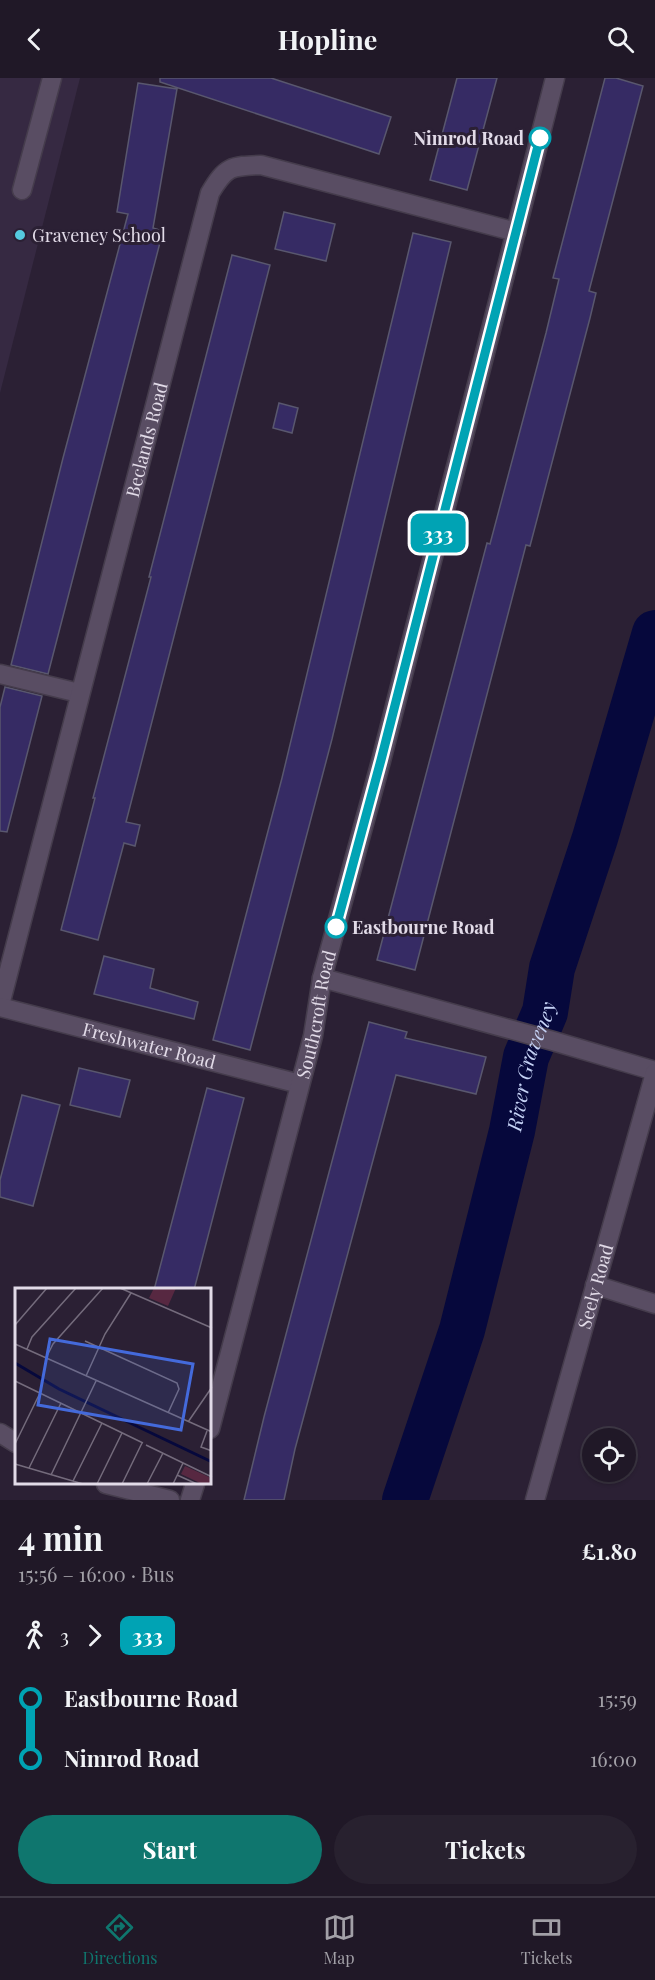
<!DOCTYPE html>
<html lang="en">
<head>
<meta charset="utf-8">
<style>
	:root { --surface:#201827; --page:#28212f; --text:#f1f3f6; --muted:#a2a0a7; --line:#3d3744; --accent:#0f766e }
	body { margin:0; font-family:"Playfair Display",serif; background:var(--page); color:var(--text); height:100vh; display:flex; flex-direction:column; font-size:22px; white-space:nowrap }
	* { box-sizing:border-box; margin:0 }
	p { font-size:20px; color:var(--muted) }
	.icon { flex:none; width:33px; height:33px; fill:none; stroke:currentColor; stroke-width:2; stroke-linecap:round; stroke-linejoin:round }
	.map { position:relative; height:1422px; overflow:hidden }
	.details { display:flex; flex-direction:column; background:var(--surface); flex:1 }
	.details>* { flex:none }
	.badge { padding:0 12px; border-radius:9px; font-size:21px; line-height:39px }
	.controls { position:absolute; left:582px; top:1350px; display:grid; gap:12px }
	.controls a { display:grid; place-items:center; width:54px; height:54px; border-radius:50%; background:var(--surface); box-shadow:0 2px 4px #0004,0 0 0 2px var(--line); font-size:30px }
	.map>.badge { position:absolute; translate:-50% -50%; box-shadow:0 0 0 3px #fff }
	.legs { display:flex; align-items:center; gap:9px; height:66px; padding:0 18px; font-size:20px }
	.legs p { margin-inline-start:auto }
	.head { display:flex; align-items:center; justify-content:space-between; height:102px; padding:0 18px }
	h1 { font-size:33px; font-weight:700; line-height:45px }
	.action { display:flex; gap:12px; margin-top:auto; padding:12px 18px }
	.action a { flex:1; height:69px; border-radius:36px; background:var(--accent); color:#fff; font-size:24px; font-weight:700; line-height:69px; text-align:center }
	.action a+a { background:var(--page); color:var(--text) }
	ul { padding:0 18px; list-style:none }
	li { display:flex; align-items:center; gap:21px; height:60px; font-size:22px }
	li i { display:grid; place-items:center; width:9px; height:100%; margin:0 8px; background:currentColor }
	li i::after { content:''; width:15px; height:15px; margin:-8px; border:4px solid; border-radius:50%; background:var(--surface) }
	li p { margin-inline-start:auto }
	li:first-child i { background:linear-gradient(#0000 50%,currentColor 0) }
	li:last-child i { background:linear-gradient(currentColor 50%,#0000 0) }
	header { display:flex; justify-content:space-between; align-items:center; height:78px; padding:0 18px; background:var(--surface); font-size:27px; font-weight:700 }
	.tab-bar { display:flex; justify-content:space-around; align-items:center; height:84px; border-top:2px solid var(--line); background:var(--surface); font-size:16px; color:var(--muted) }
	.tab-bar a { display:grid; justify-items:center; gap:3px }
	.tab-bar .active { color:var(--accent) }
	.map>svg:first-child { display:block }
</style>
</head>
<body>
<header><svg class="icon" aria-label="back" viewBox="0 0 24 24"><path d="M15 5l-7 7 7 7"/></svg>Hopline<svg class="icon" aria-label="search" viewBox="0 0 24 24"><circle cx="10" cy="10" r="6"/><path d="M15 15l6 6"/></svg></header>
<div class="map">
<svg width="655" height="1422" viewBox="0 0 655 1422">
	<rect width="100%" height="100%" fill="#2b2034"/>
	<path fill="#362942" d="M0,0H80L0,315Z"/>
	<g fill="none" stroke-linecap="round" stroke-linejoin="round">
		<path stroke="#06083c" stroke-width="46" id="s1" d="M405,1422L462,1252L512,1053L526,979L545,934L552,890L595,760L655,555"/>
	</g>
	<path fill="#362b64" stroke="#59576e" stroke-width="1.5" d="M160,0H271L391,39L379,76L160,4Z
		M457,0H497L467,112L430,102Z
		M605,0H616L643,8L589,213L596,215L590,240L530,468L526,467L415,892L377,882L487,465L490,466L546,255L559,201L553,200Z
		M138,5L177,11L153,150L163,153L48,596L11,587L63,380L128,136L117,134Z
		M284,134L335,146L326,183L275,171Z
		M413,155L451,164L332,661L250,972L213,962L282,700Z
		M232,177L270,187L126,744L140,747L135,768L124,765L98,862L61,852L95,720H93L151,499H149Z
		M279,325L298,330L292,355L273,350Z
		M5,609L42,618L7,754L0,753V629Z
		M104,878L154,891L150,910L198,924L194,941L94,916Z
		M369,944L407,954L405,960L486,979L476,1016L396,997L295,1371L284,1422H244L264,1339Z
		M79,990L130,1002L120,1039L70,1027Z
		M207,1010L244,1020L194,1212H154Z
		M22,1017L60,1027L33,1128L0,1119V1102Z"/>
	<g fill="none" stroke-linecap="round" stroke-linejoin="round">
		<g stroke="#453c4c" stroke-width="21">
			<g id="minor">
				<path d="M22,112L52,0"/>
				<path d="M0,596L79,615"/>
				<path d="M322,900L553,963L655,993"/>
				<path id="s2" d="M0,927L210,115C226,88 231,88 261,87L516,154"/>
				<path id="s3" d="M0,929L300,1006"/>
				<path d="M595,1207L655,1226"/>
				<path id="s4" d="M210,1351L313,958L322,900L381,683L555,0"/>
				<path d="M0,1355L16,1365"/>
				<path d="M106,1406L170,1422"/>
				<path d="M190,1422L195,1406"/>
				<path id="s5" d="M535,1422L655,995"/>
			</g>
		</g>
		<use href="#minor" stroke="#594d63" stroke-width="18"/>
	</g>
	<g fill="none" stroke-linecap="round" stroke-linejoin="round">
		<g stroke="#fff" stroke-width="14">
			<path id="line-1" d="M336,849L381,682L540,60"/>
		</g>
		<use href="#line-1" stroke="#00a3b4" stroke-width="9"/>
	</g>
	<g fill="#fff" stroke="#00a3b4" stroke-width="3">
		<circle cx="540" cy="60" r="10"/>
		<circle cx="336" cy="849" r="10"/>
	</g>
	<circle fill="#55cadf" stroke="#2b2034" stroke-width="2" cx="20" cy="157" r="6"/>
	<g text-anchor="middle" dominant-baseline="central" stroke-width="6" stroke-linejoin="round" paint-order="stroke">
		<g font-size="18" font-weight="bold" fill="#e2dbe8" stroke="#2b2034" text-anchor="end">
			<text x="524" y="60">Nimrod Road</text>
			<text x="352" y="849" text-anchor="start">Eastbourne Road</text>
		</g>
		<g font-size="18" fill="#e2dbe8" stroke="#2b2034" text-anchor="start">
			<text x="32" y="157">Graveney School</text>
		</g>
		<g font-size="18" fill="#e2dbe8" stroke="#2b2034">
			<text stroke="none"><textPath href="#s2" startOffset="584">Beclands Road</textPath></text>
			<text stroke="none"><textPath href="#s4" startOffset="428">Southcroft Road</textPath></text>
			<text stroke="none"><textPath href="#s3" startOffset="154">Freshwater Road</textPath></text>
			<text stroke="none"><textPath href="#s5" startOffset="222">Seely Road</textPath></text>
		</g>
		<g font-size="20" font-style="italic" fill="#c5d2f5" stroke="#2b2034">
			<text stroke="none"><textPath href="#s1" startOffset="452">River Graveney</textPath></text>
		</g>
	</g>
	<g transform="translate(15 1210)">
		<rect width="196" height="196" fill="#2b2034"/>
		<path d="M139,0H161L153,18L134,10ZM170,178L194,189L196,196H187L166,186Z" fill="#572841"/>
		<path fill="none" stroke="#06083c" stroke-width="3" d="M0,75L44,101L197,174"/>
		<path fill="none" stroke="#746b7c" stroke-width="1.5" d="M105,0L197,40M0,37L32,0M70,53L162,95L164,101L153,125M0,56L197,144M12,61L17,49L61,0M31,70L38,56L88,0M71,88L90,46L116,5M0,93L128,155M173,134L197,99M192,143L186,159L197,163M0,156L25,105M131,157L197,189M0,176L68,196M14,180L46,115M36,187L81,93M162,187L182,196M58,193L87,135M82,196L107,145M107,196L127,155M132,196L148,165M158,196L168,175"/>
		<path fill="#446adb" fill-opacity="0.15" stroke="#446adb" stroke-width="3" d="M35,51L178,76L166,142L23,117Z"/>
		<rect width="196" height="196" fill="none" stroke="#e2dbe8" stroke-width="3"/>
	</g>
</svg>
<div class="controls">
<a><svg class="icon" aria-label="locate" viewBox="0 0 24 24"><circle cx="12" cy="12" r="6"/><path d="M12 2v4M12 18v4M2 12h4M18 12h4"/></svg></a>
</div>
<b class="badge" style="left:438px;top:455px;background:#00a3b4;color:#fff">333</b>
</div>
<section class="details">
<div class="head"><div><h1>4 min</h1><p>15:56 – 16:00 · Bus</p></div><b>£1.80</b></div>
<div class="legs"><svg class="icon" aria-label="walk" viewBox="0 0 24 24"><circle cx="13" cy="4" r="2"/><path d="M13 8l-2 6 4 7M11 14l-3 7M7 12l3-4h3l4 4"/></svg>3<svg class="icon" aria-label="forward" viewBox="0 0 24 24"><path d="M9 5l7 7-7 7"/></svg><b class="badge" style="background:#00a3b4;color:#fff">333</b></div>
<ul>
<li><i style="color:#00a3b4"></i><b>Eastbourne Road</b><p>15:59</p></li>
<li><i style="color:#00a3b4"></i><b>Nimrod Road</b><p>16:00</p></li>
</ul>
<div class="action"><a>Start</a><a>Tickets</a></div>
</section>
<nav class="tab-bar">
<a class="active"><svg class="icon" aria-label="directions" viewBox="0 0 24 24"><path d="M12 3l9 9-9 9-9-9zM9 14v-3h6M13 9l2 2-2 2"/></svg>Directions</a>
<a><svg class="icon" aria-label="map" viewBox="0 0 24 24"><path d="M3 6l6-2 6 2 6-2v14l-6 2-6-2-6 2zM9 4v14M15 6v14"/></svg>Map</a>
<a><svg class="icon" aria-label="tickets" viewBox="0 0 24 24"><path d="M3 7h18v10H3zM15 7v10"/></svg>Tickets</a>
</nav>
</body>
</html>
